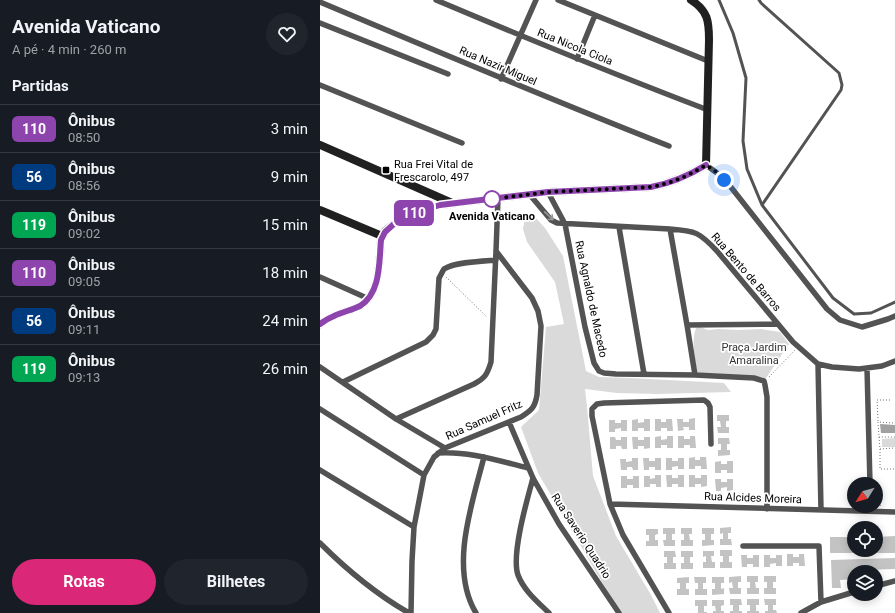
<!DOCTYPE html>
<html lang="pt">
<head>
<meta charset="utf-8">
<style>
	:root { --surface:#171b24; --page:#20242c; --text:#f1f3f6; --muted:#9ea1a6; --line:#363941; --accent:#db2777 }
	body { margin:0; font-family:Roboto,sans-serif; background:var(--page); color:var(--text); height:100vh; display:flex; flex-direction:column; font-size:15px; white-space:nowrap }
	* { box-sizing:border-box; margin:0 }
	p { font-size:13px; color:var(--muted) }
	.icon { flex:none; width:22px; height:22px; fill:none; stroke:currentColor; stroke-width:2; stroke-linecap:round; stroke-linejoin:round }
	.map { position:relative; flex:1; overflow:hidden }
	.panel { display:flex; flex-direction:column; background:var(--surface); width:320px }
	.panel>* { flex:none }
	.badge { padding:0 8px; border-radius:6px; font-size:14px; line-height:26px }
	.needle { width:26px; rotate:233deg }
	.controls { position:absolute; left:527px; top:477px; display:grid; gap:8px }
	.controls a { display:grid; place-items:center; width:36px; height:36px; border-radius:50%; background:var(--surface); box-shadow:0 2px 10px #0003; font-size:20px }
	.you { position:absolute; width:20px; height:20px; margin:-10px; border:3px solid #fff; border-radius:50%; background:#1a73e8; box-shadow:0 0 0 6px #1a73e833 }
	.map>.badge { position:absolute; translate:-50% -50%; box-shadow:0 0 0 2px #fff }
	h2 { padding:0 12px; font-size:15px; line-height:36px }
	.round { display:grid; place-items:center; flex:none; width:42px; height:42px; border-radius:21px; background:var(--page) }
	.headline { display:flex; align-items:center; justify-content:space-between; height:68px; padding:0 12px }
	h1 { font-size:19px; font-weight:700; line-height:30px }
	.button { display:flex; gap:8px; margin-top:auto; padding:8px 12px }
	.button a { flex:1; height:46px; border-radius:24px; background:var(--accent); color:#fff; font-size:16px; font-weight:700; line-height:46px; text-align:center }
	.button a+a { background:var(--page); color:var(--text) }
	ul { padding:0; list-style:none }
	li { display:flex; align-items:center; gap:12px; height:48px; padding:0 12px; border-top:1px solid var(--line) }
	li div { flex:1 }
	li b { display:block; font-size:15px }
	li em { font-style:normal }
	li .badge { min-width:44px; font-weight:700; text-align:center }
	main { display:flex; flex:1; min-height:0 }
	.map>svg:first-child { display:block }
</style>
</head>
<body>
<main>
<section class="panel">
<div class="headline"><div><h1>Avenida Vaticano</h1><p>A pé · 4 min · 260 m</p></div><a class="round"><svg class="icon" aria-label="heart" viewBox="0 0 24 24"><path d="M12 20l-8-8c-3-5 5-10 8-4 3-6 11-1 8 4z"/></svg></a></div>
<h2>Partidas</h2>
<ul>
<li><span class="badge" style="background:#8e44ad;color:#fff">110</span><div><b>Ônibus</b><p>08:50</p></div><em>3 min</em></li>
<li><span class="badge" style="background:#003b80;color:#fff">56</span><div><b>Ônibus</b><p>08:56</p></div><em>9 min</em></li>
<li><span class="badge" style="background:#00a651;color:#fff">119</span><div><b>Ônibus</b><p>09:02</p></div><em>15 min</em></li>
<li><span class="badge" style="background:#8e44ad;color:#fff">110</span><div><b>Ônibus</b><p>09:05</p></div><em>18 min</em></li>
<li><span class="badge" style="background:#003b80;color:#fff">56</span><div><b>Ônibus</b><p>09:11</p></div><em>24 min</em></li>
<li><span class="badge" style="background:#00a651;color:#fff">119</span><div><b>Ônibus</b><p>09:13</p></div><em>26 min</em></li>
</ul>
<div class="button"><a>Rotas</a><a>Bilhetes</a></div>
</section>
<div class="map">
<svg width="575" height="613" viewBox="0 0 575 613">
	<rect width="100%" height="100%" fill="#fff"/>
	<path fill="#dadada" d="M214,216L225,228L243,256L266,371L279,377L311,378L404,383L411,392L337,394L297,393L265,389L267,407L273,476L296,536L331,595L340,613H300L218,473L201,427L219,410L226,327L244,324L235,282L207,242L203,229L205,218Z
		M380,327L388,330L398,329L418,330L441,329L460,332L469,344L446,378L377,373C375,358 371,343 376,328Z
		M575,438V447H562V439Z"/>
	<path fill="#a1a1a1" d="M560,424L575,425V433H561Z"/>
	<path fill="#c3c3c3" d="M397,415H409V421H406V427H409V433H398L397,427H401L400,421H397Z
		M375,418V430H369V427H363L364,430L358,431L357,419H363V422H369V419Z
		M318,419V423L324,422V419H330V431H324V428H318V431H312V420Z
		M335,419H341V422H346V419H352L353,431H347V428H341V431H335Z
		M289,420H295V423H301V420H307V431H301V428L295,429V432H289Z
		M341,436V440L347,439V436H353V448H347V445H341V448H335V437Z
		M358,436H364V439H370V436H375L376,448H370V445H364V448H358Z
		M290,437H295L296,440H301V437H307V449H302L301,446H296V449H290Z
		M312,437H318V440H324V437H330V448L324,449V446H318V449H313Z
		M398,438H409L410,444H407V450H410V455L398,456V450H401V444H398Z
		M375,457V460H380V457H386L387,469H381V466H375V469H369V458Z
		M312,458H318V470H313L312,467H307V470H301L300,459H306V462L312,461Z
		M323,458H329V461H335V458H341V470H335V467H329V470H324Z
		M346,458H352V461H358V458H364V469H358V466L352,467V470H346Z
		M401,461V464H407V461H413V473H407V470H401V473H395V462Z
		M335,475H341V487H336V484H330V487H324V476H330V479L335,478Z
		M346,475H352V478H358V475H364V487H358V484H352V487H347Z
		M369,475H375V478H381V475H387V486L381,487V484H375V487H369Z
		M301,476H307V479H313V476H319V488H313V485H307V488H301Z
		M395,479H401V482H407V479H413V490L407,491V487L401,488V491H396Z
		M411,527V533H408V539H411L412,545H400V539H403V533L400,534V528Z
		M343,528H355V534H352V540H355V546H344L343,540H346V534H343Z
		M361,528H372V534H369L370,540H373V546H361V540H364V534H361Z
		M382,528H394V534H391V540H394V545L382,546V540H385V534H382Z
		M326,529H338V534L335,535V540H338V546H326V541H329V535H326Z
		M575,536V553H510V537H534V550H556V537Z
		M400,550H412V556H409V562H412V568H400V562H403V556H400Z
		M344,551H355L356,557H353V563H356V569H344V563H347V557H344Z
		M361,551H373V557H370V563H373V569H361V563H364V557H361Z
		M383,551H394V556H391L392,562H395V568H383V562H386V556L383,557Z
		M467,554H473V557H479V554H484L485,566H479V563H473V566H467Z
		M421,555H427V558H433V555H439V567H433V564H427V567H422Z
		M444,555H450V558H456V555H462V566H456V563L450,564V567H444Z
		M575,558V569L543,570V572H534V579L520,580L521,588H512L511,560Z
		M421,576V582H418V588H421V594H410L409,588H413L412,582L409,583V577Z
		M427,576H438V582H435L436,588H439V594H427V588H430V582H427Z
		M444,576H456V582H453V588H456V594H444V588H447V582H444Z
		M369,577V583H366V589H369V595H357V589H360V583H357V578Z
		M374,577H386V583H383V589H387V595H375V589H378V583H375Z
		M392,577H404V583H401V589L404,588V594L392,595V589H395V583H392Z
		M410,599H421L422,605H419V611H422V613H410V611H413V605H410Z
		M427,599H439V605H436V611H439V613H427V611H430V605H427Z
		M444,599H456V605H453V610H456L457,613H445V611H448V605H445Z
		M375,600H387V606H384V612H387V613H378V606H375Z
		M392,600H404V605L401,606V611H404V613H393V611H396L395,606H392Z"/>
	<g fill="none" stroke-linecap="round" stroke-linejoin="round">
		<path stroke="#757575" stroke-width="1" stroke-dasharray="1 2" stroke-linecap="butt" d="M126,277L167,317
			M449,377L475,350
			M558,421L557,400H571
			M573,423L558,422L559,437H575
			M559,437L560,449L574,448
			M560,449V469H575
			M556,501L561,506"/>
		<path stroke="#535353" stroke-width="3" d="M399,0L413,33L426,78L423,141L427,169L442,205L513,298L534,314L551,313L575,302
			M439,0L441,3L519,73L522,85L521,90L442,205"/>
		<path stroke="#535353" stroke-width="5.5" d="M116,0C206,38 296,75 388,110
			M238,0L388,61
			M0,2C116,51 232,100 349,146
			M0,23L128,74
			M257,59L275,15
			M181,79L216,0
			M0,85L142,143
			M386,165L397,173L410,186L507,309L520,320L542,327L568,319L575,316
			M228,192L245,224L265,327L274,363L279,371L284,373L296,374L375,375L434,378L444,381L445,385L447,397V509
			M210,195L231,220L237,223L350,229C376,231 379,232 397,251L473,342L498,364L512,367L539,369L562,366L575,361
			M299,227L324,374
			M350,229L367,325L375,375
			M0,277L49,299
			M367,325L457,324
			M498,364L501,510
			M0,367L76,419L125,448
			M547,368L550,484
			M23,382L106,342L113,335L116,329L119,278C121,275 122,272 124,269C134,262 163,261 176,260
			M0,409L104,475
			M76,419L154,384C165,378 167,375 171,362L176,251L178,198
			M189,422L213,478L239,524L299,613
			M118,453C149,451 179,461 208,468
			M0,470L94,527
			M213,478C207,500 191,555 198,575C204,591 218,602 229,613
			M290,504L575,512
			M0,543C27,570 56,594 89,613
			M423,546H499L501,602
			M556,586L575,581
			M91,613L92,561L94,527L104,475L114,457L125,448L201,417C212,410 215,407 217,395L221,326L218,311L212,298L176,251
			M156,613C129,568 152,504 164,457
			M349,613L303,535L290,504L272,416V409L277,404L284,403L384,400L388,403L390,407L391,444
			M481,613L501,602L534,592"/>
		<path stroke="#202020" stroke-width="8" d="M0,145L132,203
			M0,210L62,236
			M0,324C4,321 9,318 14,316C22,312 32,310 40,306C61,293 59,262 61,240L65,231L75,223L87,215L120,205L228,192L331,187C352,183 368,176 386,165L389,40C389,21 388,11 371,0"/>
	</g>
	<defs><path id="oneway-shaft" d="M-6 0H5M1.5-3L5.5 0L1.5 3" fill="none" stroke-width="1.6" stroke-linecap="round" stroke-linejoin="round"/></defs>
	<use stroke="#989898" href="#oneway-shaft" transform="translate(229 216) rotate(44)"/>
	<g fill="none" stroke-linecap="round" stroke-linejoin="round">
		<g stroke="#fff" stroke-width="9">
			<path id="line" d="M0,324C4,321 9,318 14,316C22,312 32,310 40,306C61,293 59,262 61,240L65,232L75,223L87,215L120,205L228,192L331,187C352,183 368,176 386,165"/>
		</g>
		<use href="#line" stroke="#8e44ad" stroke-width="6"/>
		<path stroke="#000" stroke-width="4" stroke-dasharray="0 7.2" d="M172,199L228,192L331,187C352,183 368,176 386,165L398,173L404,180"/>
	</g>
	<rect fill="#000" stroke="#fff" stroke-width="1.5" x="62" y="166" width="8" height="8" rx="2"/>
	<circle fill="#fff" stroke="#8e44ad" stroke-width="2" cx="172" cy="199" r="8"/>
	<g text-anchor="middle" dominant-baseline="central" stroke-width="3.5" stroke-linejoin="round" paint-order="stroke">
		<g font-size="11" fill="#000" stroke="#fff">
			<text transform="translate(255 47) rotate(22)">Rua Nicola Ciola</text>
			<text transform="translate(178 66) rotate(23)">Rua Nazir Miguel</text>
			<text transform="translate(426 272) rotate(49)">Rua Bento de Barros</text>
			<text transform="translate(271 299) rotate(78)">Rua Agnaldo de Macedo</text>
			<text transform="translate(164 420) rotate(-24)">Rua Samuel Fritz</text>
			<text transform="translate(433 498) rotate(2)">Rua Alcides Moreira</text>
			<text transform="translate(261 536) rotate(57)">Rua Saverio Quadrio</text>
		</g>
		<g font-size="11" fill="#000" stroke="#fff" text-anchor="start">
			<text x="74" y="164">Rua Frei Vital de<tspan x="74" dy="13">Frescarolo, 497</tspan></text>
		</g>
		<g font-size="11" font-weight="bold" fill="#000" stroke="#fff">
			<text x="172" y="216">Avenida Vaticano</text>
		</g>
		<g font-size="11" fill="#313131" stroke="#fff">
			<text x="434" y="347">Praça Jardim<tspan x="434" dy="13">Amaralina</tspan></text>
		</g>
	</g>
</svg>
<div class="controls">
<a><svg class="needle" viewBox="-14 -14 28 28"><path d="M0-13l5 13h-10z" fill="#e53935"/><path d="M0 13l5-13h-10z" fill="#9ea1a6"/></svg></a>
<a><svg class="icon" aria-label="locate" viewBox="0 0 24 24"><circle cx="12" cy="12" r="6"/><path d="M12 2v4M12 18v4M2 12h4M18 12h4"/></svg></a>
<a><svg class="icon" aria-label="layers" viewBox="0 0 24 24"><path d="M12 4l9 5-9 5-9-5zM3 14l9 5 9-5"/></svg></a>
</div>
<div class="you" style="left:404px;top:180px"></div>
<b class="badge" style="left:94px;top:213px;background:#8e44ad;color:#fff">110</b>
</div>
</main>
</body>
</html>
